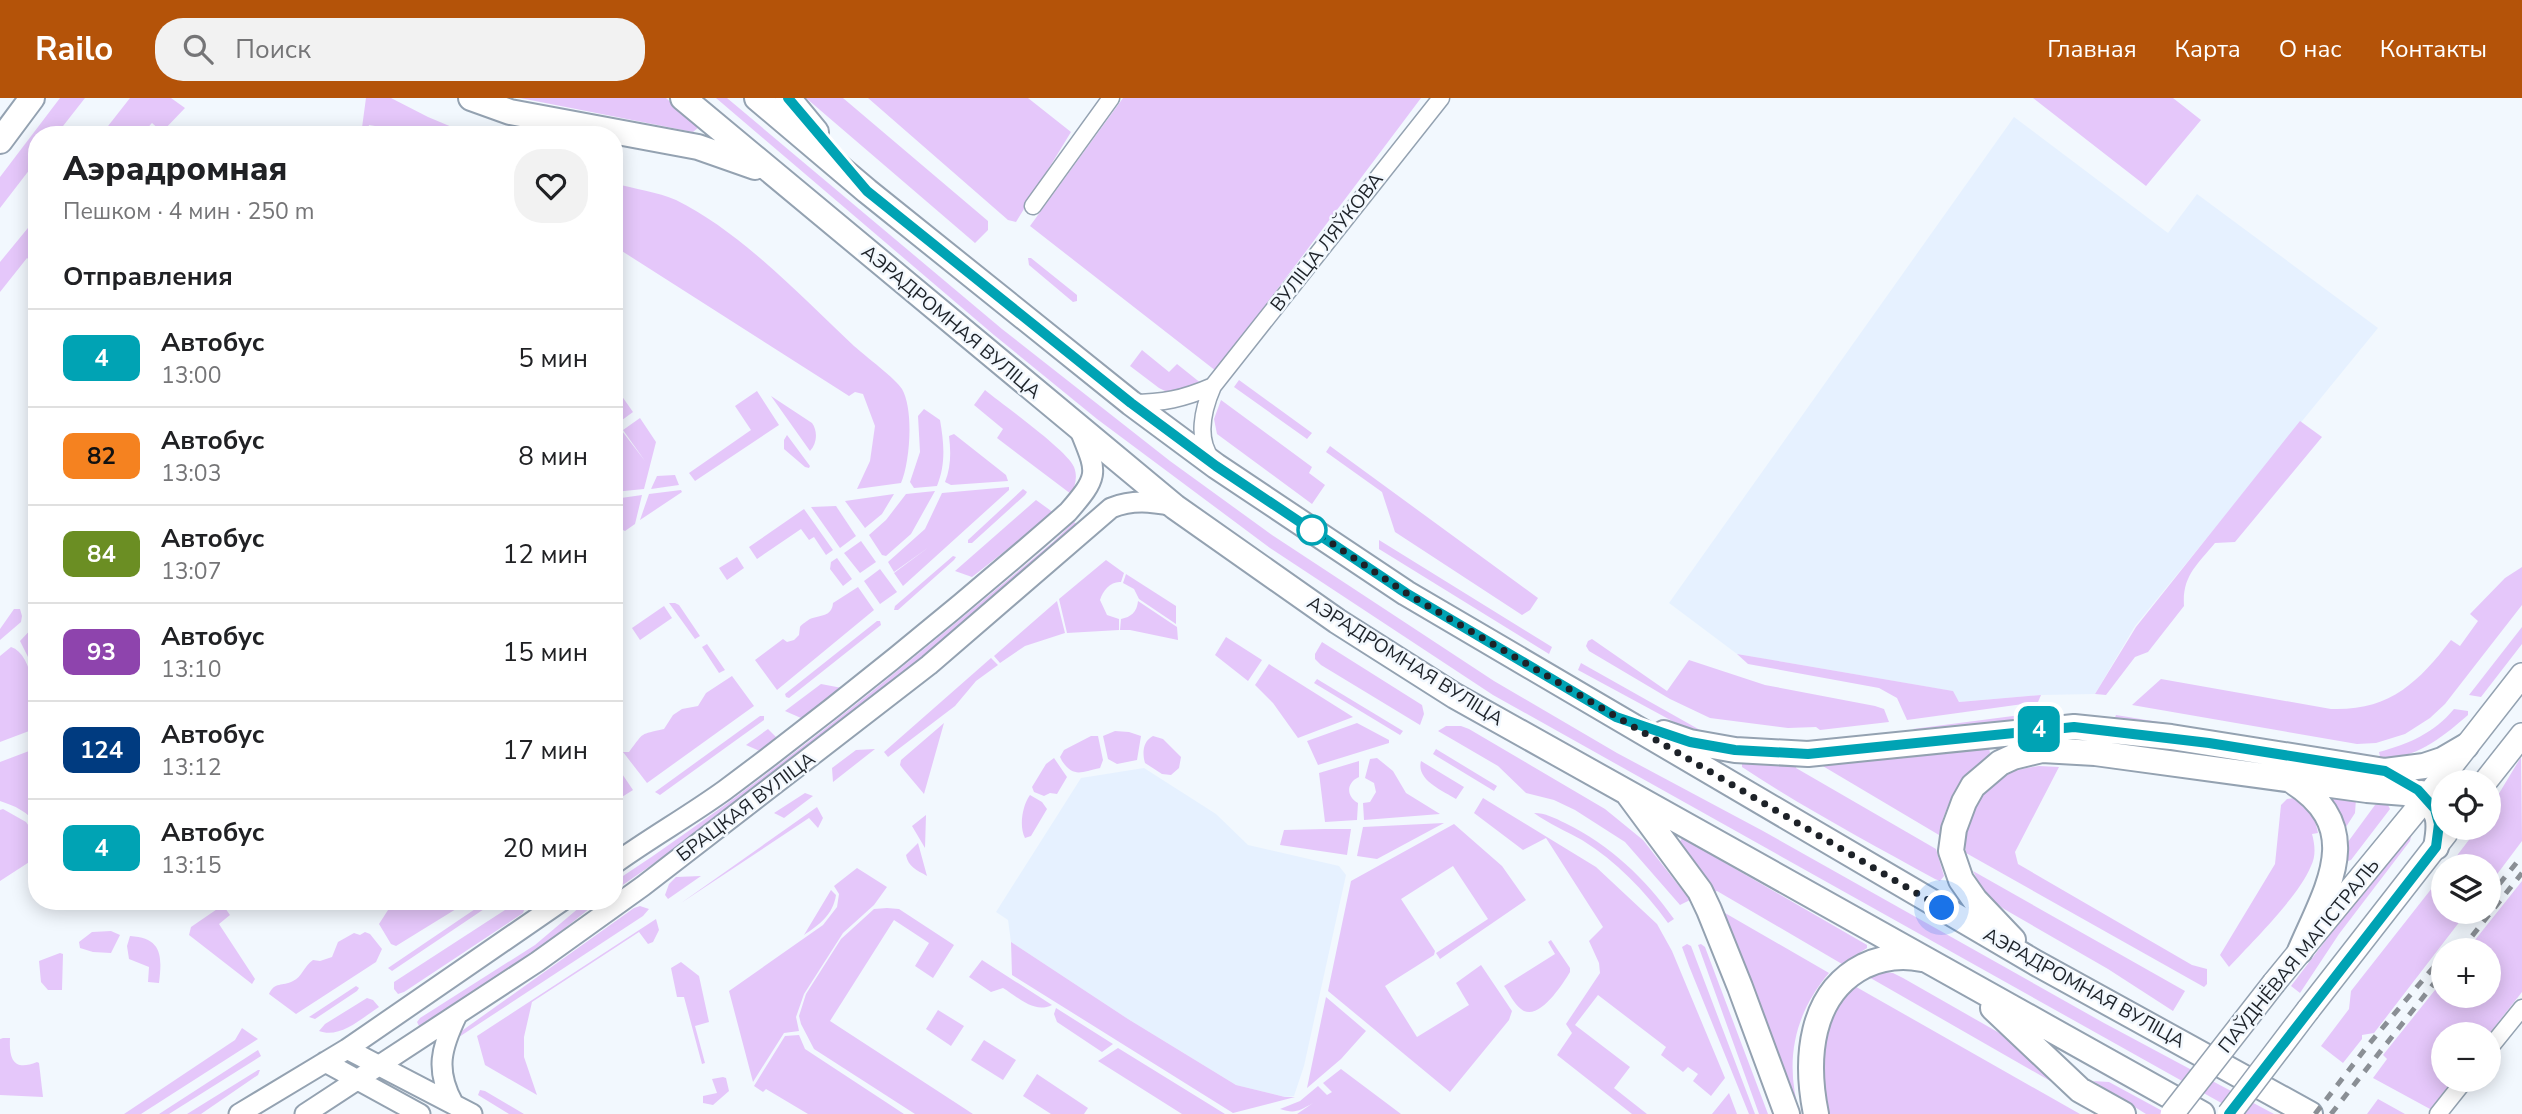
<!DOCTYPE html>
<html lang="ru">
<head>
<meta charset="utf-8">
<style>
	:root { --surface:#fff; --page:#f2f2f2; --text:#202124; --muted:#757577; --line:#e0e0e0; --accent:#b45309 }
	body { margin:0; font-family:"Nunito Sans",sans-serif; background:var(--page); color:var(--text); height:100vh; display:flex; flex-direction:column; font-size:26px; white-space:nowrap }
	* { box-sizing:border-box; margin:0 }
	p { font-size:23px; color:var(--muted) }
	.icon { flex:none; width:38px; height:38px; fill:none; stroke:currentColor; stroke-width:2; stroke-linecap:round; stroke-linejoin:round }
	.map { position:relative; flex:1; overflow:hidden }
	.panel { position:absolute; left:28px; top:28px; width:595px; height:784px; display:flex; flex-direction:column; background:var(--surface); border-radius:28px; box-shadow:0 4px 18px #0003 }
	.panel>* { flex:none }
	.badge { padding:0 14px; border-radius:10px; font-size:24px; line-height:46px }
	.buttons { position:absolute; left:2431px; top:672px; display:grid; gap:14px }
	.buttons a { display:grid; place-items:center; width:70px; height:70px; border-radius:50%; background:var(--surface); box-shadow:0 4px 18px #0003; font-size:35px }
	.you { position:absolute; width:35px; height:35px; margin:-18px; border:5px solid #fff; border-radius:50%; background:#1a73e8; box-shadow:0 0 0 10px #1a73e833 }
	.map>.badge { position:absolute; translate:-50% -50%; box-shadow:0 0 0 4px #fff }
	h2 { padding:0 35px; font-size:26px; line-height:63px }
	.round { display:grid; place-items:center; flex:none; width:74px; height:74px; border-radius:28px; background:var(--page) }
	.head { display:flex; align-items:center; justify-content:space-between; height:119px; padding:0 35px }
	h1 { font-size:33px; font-weight:800; line-height:52px }
	ul { padding:0; list-style:none }
	li { display:flex; align-items:center; gap:21px; height:98px; padding:0 35px; border-top:2px solid var(--line) }
	li div { flex:1 }
	li b { display:block; font-size:26px }
	li em { font-style:normal }
	li .badge { min-width:77px; font-weight:700; text-align:center }
	header { display:flex; align-items:center; gap:42px; box-sizing:border-box; height:98px; padding:0 35px; background:var(--accent); color:#fff }
	header strong { font-size:33px }
	nav { display:flex; gap:38px; margin-inline-start:auto; font-size:24px }
	.search { width:490px; height:63px; background:var(--page); display:flex; align-items:center; gap:18px; box-sizing:border-box; padding:0 24px; border-radius:28px; color:var(--muted); font-size:26px }
	.map>svg:first-child { display:block }
</style>
</head>
<body>
<header>
<strong>Railo</strong>
<div class="search"><svg class="icon" aria-label="search" viewBox="0 0 24 24"><circle cx="10" cy="10" r="6"/><path d="M15 15l6 6"/></svg>Поиск</div>
<nav><a>Главная</a><a>Карта</a><a>О нас</a><a>Контакты</a></nav>
</header>
<div class="map">
<svg width="2522" height="1016" viewBox="0 0 2522 1016">
	<rect width="100%" height="100%" fill="#f2f8fe"/>
	<path fill="#e6f1ff" d="M2014,19L2168,135L2197,96L2378,230L2135,528L2095,596L2041,597L1959,604L1952,593L1737,556L1669,505Z
		M1144,670L1216,716L1248,747L1339,768L1346,777L1304,968L1294,998L1285,999L1236,987L1128,921L1011,844L1008,822L996,814L1081,680Z"/>
	<path fill="#e5c7fa" d="M60,0H85L56,37H37V62L0,110V79Z
		M130,0H171L185,10L162,34L152,25L141,37H101Z
		M366,0H391L428,19L471,37H428L369,27L367,37H361Z
		M520,0H666L699,29L693,34Z
		M716,0H727L1002,231L1170,363L1272,437L1494,583L1617,655L1763,733L2104,925L2274,1016H2241L1493,597L1270,450L1097,321L994,237Z
		M806,0H843L988,123V132L975,145Z
		M868,0H1028L1071,34L1016,124L1008,122Z
		M1123,0H1421L1216,273L1030,128Z
		M2033,0H2173L2201,22L2146,88Z
		M614,85C634,91 658,94 676,102C741,134 802,199 854,248C864,257 897,282 902,291C914,312 910,364 901,385L857,391L870,363L875,328L863,296L855,294L849,298L614,148Z
		M37,119V168L27,160L0,194V164Z
		M1028,160H1031L1077,197V203L1073,204L1029,167Z
		M1142,252L1169,274L1177,266L1202,286L1173,297L1159,290L1130,268Z
		M1239,282L1312,335L1307,341L1234,289Z
		M614,287L633,314L614,328Z
		M985,292C1003,307 1067,352 1074,369C1078,379 1075,388 1071,396L997,340L1003,331L974,307Z
		M757,293L779,327L695,383L689,375L751,332L735,308Z
		M771,298L812,325C818,333 817,346 810,353Z
		M1221,302L1312,369L1309,375L1325,387L1312,406L1217,336L1214,321Z
		M924,311L940,322C944,345 946,366 937,388L914,390L910,384L920,354L918,318Z
		M640,320L656,344L644,391L614,394V339L622,333L645,363L623,332Z
		M2300,323L2322,339L2235,444L2215,445C2197,467 2182,478 2184,508L2148,554L2135,559L2106,597L2095,596L2136,529Z
		M954,336L1006,377L1008,383L951,387L945,384C951,369 951,354 949,338Z
		M787,337L810,368L809,370L805,369L784,351V342Z
		M1330,348L1538,500L1530,512L1522,517L1395,434L1382,394L1326,354Z
		M675,377L679,387L651,391L657,378Z
		M1009,389V392L998,402L903,488L894,475L929,449L894,474L888,464L925,431L942,395Z
		M1023,391L1027,394L1025,397L972,445H968V442Z
		M681,392L682,394L640,422L649,396Z
		M935,393L911,436L886,458L882,457L869,437L886,422L906,396Z
		M894,396L882,416L865,430L845,403Z
		M642,397L635,426L625,433L614,428V401Z
		M1036,402L1054,415L972,479L955,473Z
		M836,408L856,438L840,450L811,409Z
		M804,411L833,452L826,457L814,439L809,442L801,431L757,461L749,449Z
		M1074,424L1078,427L875,601L776,681L614,793V784C769,682 910,563 1053,444Z
		M1379,442L1552,549L1549,556L1379,451Z
		M861,443L876,464L860,475L844,455Z
		M953,458L956,459L954,462L898,512H894L895,508Z
		M737,459L744,470L727,482L719,470Z
		M837,460L852,481L843,488L830,471L831,464Z
		M1106,462L1124,475L1121,484C1111,483 1103,492 1100,502L1107,517L1119,521V532L1067,535L1059,501Z
		M2522,469V507L2445,606L2430,620L2405,636L2376,645L2357,646L2132,607L2161,581L2331,611C2389,613 2418,585 2451,542L2460,548L2478,523L2470,516L2505,480Z
		M880,471L897,494L880,506L864,483Z
		M1126,476L1176,508V526L1139,501L1134,491L1123,485Z
		M858,489L874,512L777,592L755,562L783,541L787,544L794,542L799,537L800,529C801,527 808,522 810,521C820,517 832,519 833,505Z
		M1057,503L1065,535L1025,548L1000,565L994,558Z
		M1138,503L1177,529L1178,542L1130,532H1120L1121,521C1131,519 1137,514 1138,503Z
		M669,505H675L679,507L700,538L695,541Z
		M664,508L672,520L640,542L632,530Z
		M14,511H20L22,518L21,524L0,542V531Z
		M877,523H880L881,527L789,600L786,599L785,596Z
		M37,525V577L20,543Z
		M2522,529V546L2481,599L2469,597Z
		M1226,539L1262,562L1248,583L1215,557Z
		M1592,541L1667,593L1689,562L1765,587L1875,608L1884,611L1889,624L1820,632L1816,629L1788,630L1710,620L1670,601L1589,553L1586,548L1588,543Z
		M1322,544L1422,607L1424,616L1420,627L1321,567L1315,561V556Z
		M707,546L725,572L719,575L702,549Z
		M11,549C34,556 37,610 37,630L0,644V558Z
		M1737,556L1953,593L1959,604L2041,597L2038,604L1907,622L1897,600L1879,590L1748,566Z
		M991,560L998,567L976,583L955,608L888,659L884,654Z
		M1581,565L1700,632L1721,637L1798,645L1752,648L1687,631L1578,572Z
		M1269,566L1353,619L1298,640L1273,605L1255,587Z
		M732,578L754,608L647,685L623,654H629C645,633 639,637 664,631L673,617L682,611L698,608L706,595Z
		M1317,581L1403,633L1400,637L1314,585Z
		M821,586L842,590L807,618L801,620L785,613Z
		M2454,611L2468,613V617C2445,637 2413,664 2380,659L2379,654C2409,646 2434,635 2454,611Z
		M2043,614L2039,620L1921,637L1913,631Z
		M2116,617L2311,649L2361,655L2366,660L2114,622Z
		M760,618H764V622L660,697L655,694Z
		M944,625L924,696L903,671L900,667L901,662Z
		M1357,625L1389,642V645L1318,667L1307,643Z
		M1446,628H1461L1469,631L1605,711L1643,742L1690,802L1680,807L1625,744L1575,712L1554,702L1526,695L1498,668L1438,633Z
		M768,631L776,639L762,654L746,647Z
		M1115,633L1129,634L1141,638L1137,662L1117,666L1108,661L1103,638Z
		M1091,638H1098L1103,662L1100,670C1081,674 1074,680 1062,663L1060,659L1064,652Z
		M1153,638L1163,641L1181,659L1179,670L1171,677L1162,676L1145,665C1142,655 1143,643 1153,638Z
		M37,650V727C27,713 15,708 0,703V664Z
		M1985,650H1989L1990,655C1986,662 1979,665 1973,670C1956,688 1943,713 1939,737L1816,664Z
		M875,651L833,684L832,670L856,652Z
		M1436,651L1497,688L1494,693L1433,656Z
		M2521,659L2522,743L2489,787L2488,768H2449L2478,730H2488L2489,712Z
		M1054,660L1067,679L1057,696L1050,695L1044,698L1034,694L1032,689L1046,666Z
		M1377,660L1393,673L1406,695L1440,716L1364,722L1363,705L1370,704L1376,694L1374,685L1365,680L1370,661Z
		M1359,663V679C1346,685 1346,698 1358,705L1357,722L1325,724L1319,675Z
		M1421,663L1464,689L1456,701C1442,692 1416,682 1421,663Z
		M1742,663L1796,667V670L1936,751L1944,778L1940,783L1935,781C1870,745 1804,710 1742,669Z
		M614,664L633,692L614,704Z
		M2039,668L2059,669L2015,754L2018,766L2192,867L2207,871V886L2204,889L1966,755C1961,727 1977,694 2001,679C2012,672 2026,670 2039,668Z
		M805,695L813,698L784,720L774,715Z
		M1030,697L1042,704L1047,711L1031,738L1025,740C1019,729 1022,708 1030,697Z
		M2334,698L2356,701L2355,715L2344,732L2329,702Z
		M1483,700L1596,769L1657,826L1672,853L1725,980L1711,998L1693,983L1698,976L1688,969L1683,974L1661,957L1666,949L1598,897L1575,927L1630,969L1614,990L1647,1016H1632L1557,957L1572,935L1566,926L1600,875L1599,865L1589,843L1603,829L1546,740L1523,752L1474,715Z
		M2294,700C2308,710 2315,717 2318,735L2312,736C2315,747 2316,758 2311,768C2299,798 2252,844 2229,869L2220,857L2275,766L2281,707L2287,701Z
		M2379,705H2387L2390,711L2351,762L2345,764L2342,752L2375,707Z
		M817,709L823,720L818,730L809,720L681,805Z
		M3,711L26,724L37,739V759L0,783V712Z
		M1534,715C1545,715 1555,720 1565,725C1610,747 1645,780 1674,821L1668,825C1644,792 1617,764 1582,742C1566,733 1549,726 1534,715Z
		M926,717L925,750L912,728Z
		M1444,725L1377,761L1357,758L1363,729Z
		M1454,726L1502,768L1526,802L1440,861L1436,855L1488,821L1453,768L1401,801L1435,853L1434,857L1385,888L1417,939L1469,907L1456,885L1481,867L1512,913L1509,922L1450,994L1328,893L1351,783Z
		M2414,726L2410,743L2339,836L2300,895L2291,888Z
		M1325,731H1351L1347,757L1280,747L1284,732Z
		M1682,740L1867,847V850L1842,866L1717,793L1712,795L1678,747Z
		M918,745L927,778C917,772 908,769 906,757Z
		M857,770L887,789L874,807L843,835L804,896L796,919L799,933L784,935L753,984L729,893L823,827L837,809L839,796L834,788Z
		M1973,773L2185,893L2173,913L2108,871L2004,811L1985,797Z
		M2443,776V814H2467L2374,935L2362,937V941L2343,965L2321,948L2349,911L2351,893Z
		M701,778L668,801L665,797L669,786L676,779Z
		M2522,783V894L2489,936H2443V982H2453L2430,1011L2373,980L2387,961L2383,957L2443,882V898H2488V852H2467Z
		M831,792L836,797C833,817 819,827 804,837Z
		M400,803H469L396,848L391,846L379,826L388,812Z
		M487,803H496L392,873L388,870Z
		M519,803H523L525,809L523,815L404,894L398,896L394,891V884Z
		M587,803H599L535,854L419,928L417,924L420,920L535,847Z
		M223,807L230,817L219,826L255,881L252,886L189,837L191,829Z
		M640,808L649,811L643,818L459,939V935L470,927L634,810Z
		M887,810L899,811L954,847L933,880L915,868L929,845L894,822L830,923L973,1016H915L814,951L801,926L799,918L806,896L841,841L874,811Z
		M1725,815L1829,875C1794,916 1784,964 1800,1016H1796L1721,817Z
		M656,821L659,832L653,844L648,846L639,834L532,904L524,939V959L537,997L485,967L477,938Z
		M111,833L120,837L111,855L93,854L80,850L79,844L92,834Z
		M365,834L370,836L382,851L376,864L296,916L269,896C275,883 282,889 293,883C302,879 304,868 313,862L320,863L332,859L338,844L354,835L360,837Z
		M130,838C163,840 162,859 159,885L148,884L149,869L129,861L127,848Z
		M1551,842L1570,870V874C1562,887 1538,925 1521,911C1514,906 1509,895 1504,888L1555,856L1548,844Z
		M1011,844L1128,921L1236,987L1285,999H1295L1233,1015L1012,877Z
		M1687,846L1691,848L1755,1016H1749L1689,868L1682,849Z
		M1701,846L1705,849L1768,1016H1759L1698,847Z
		M60,855L63,856L62,892H48L41,884L39,863Z
		M982,862L1052,907C1034,916 1018,899 1003,890L991,894L969,879Z
		M681,864L699,878L709,924L695,928L705,965L702,966L684,899H677L671,870Z
		M1881,874L1893,875L1903,880L2024,949L2066,992L1867,878Z
		M1851,886L2080,1016H1824L1819,997L1827,921Z
		M356,888L359,890L357,893L315,921L309,919Z
		M1326,899L1366,933L1341,961L1307,990Z
		M367,900L373,902L379,909C362,920 340,941 319,933L325,926Z
		M1056,910L1113,946L1102,954L1057,924L1054,916Z
		M938,912L964,928L951,948L926,931Z
		M242,930L258,941L141,1016H124L235,942Z
		M799,937L805,951L904,1016H808L766,991L763,994L754,988L785,938Z
		M3,940H10C9,960 13,974 37,964L39,965L43,999L0,997V941Z
		M984,942L1016,962L1003,982L971,962Z
		M1118,950L1225,1016H1182L1098,963Z
		M258,952L261,958L169,1016H159Z
		M1341,971L1401,1016H1297L1313,1005C1299,1013 1295,1016 1280,1011L1300,1003L1318,988L1327,997L1332,994L1323,985Z
		M258,972H260L258,977L201,1016H187Z
		M1037,976L1088,1010L1084,1016H1051L1023,998Z
		M723,979L726,980L729,993L713,1007L703,1005V998L717,995L712,981Z
		M2093,983L2109,984L2168,1016H2146Z
		M480,992L485,993L524,1016H509L478,997Z
		M1729,995L1737,1016H1712Z
		M2378,1001L2405,1016H2367Z"/>
	<g fill="none" stroke-linecap="round" stroke-linejoin="round">
		<g stroke="#94a2b1" stroke-width="19">
			<path id="minor" d="M1033,108L1111,0
				M1131,305C1163,305 1183,301 1213,288
				M1212,362C1196,341 1203,311 1213,288L1441,0
				M2488,952L2522,910
				M2438,1016L2465,982"/>
		</g>
		<g stroke="#94a2b1" stroke-width="23">
			<path id="tertiary" d="M614,766C650,740 689,718 725,692C843,604 957,511 1068,414C1101,376 1097,375 1079,330
				M347,951L472,1016
				M325,964L420,1016
				M453,1005C435,972 441,950 457,917
				M239,1016L347,951L562,803
				M305,1016L537,864L643,788L929,567L1111,410C1134,401 1151,404 1174,408"/>
		</g>
		<g stroke="#94a2b1" stroke-width="26">
			<path id="secondary" d="M2485,684L2522,637
				M2274,885L2426,700L2522,577
				M2308,912L2446,735"/>
		</g>
		<g stroke="#94a2b1" stroke-width="28">
			<path id="primary" d="M471,0L510,14L698,49L755,69
				M683,0L1175,409L1337,523L1455,598L2202,1016
				M757,0L867,93L1131,305L1216,368L1406,495L2036,865L2310,1016
				M788,0L816,34
				M0,43L32,0
				M1664,635L1690,644L1735,652L1808,656L2074,629L2171,639L2385,673L2424,668L2442,662L2466,648
				M2292,683C2367,730 2327,790 2300,853
				M2421,695C2440,714 2441,723 2436,749
				M1629,697L1700,793L1709,812L1740,889L1787,1016
				M2013,842L1975,802L1961,782L1951,753L1954,731L1964,704L1973,688L2000,665L2013,659L2042,652L2095,655L2367,692L2405,695L2443,704
				M1993,910L2080,992L2123,1016
				M1816,1016C1805,962 1809,896 1864,868C1883,859 1902,857 1922,861"/>
		</g>
		<use href="#minor" stroke="#fff" stroke-width="16"/>
		<use href="#tertiary" stroke="#fff" stroke-width="19"/>
		<use href="#secondary" stroke="#fff" stroke-width="23"/>
		<use href="#primary" stroke="#fff" stroke-width="24"/>
		<path stroke="#8a8f95" stroke-width="5" stroke-dasharray="9 9" stroke-linecap="butt" d="M2488,800L2522,758
			M2461,852L2522,775
			M2315,1016L2369,946L2443,858
			M2331,1016L2443,874"/>
		<g stroke="#94a2b1" stroke-width="26" stroke-linecap="butt">
			<path id="secondary-bridge" d="M2172,1016L2274,885
				M2229,1016L2308,912"/>
		</g>
		<use href="#secondary-bridge" stroke="#fff" stroke-width="23"/>
	</g>
	<g fill="none" stroke-linecap="round" stroke-linejoin="round">
		<g stroke="#fff" stroke-width="16">
			<path id="line" d="M788,0L867,93L1131,305L1216,368L1406,495L1616,619L1690,644L1735,652L1808,656L2074,629L2209,645L2385,673L2418,692L2435,711L2439,726L2436,749L2229,1016"/>
		</g>
		<use href="#line" stroke="#00a3b4" stroke-width="10"/>
		<path stroke="#1d2228" stroke-width="7" stroke-dasharray="0 12.6" d="M1312,432L1406,495L1942,810"/>
	</g>
	<circle fill="#fff" stroke="#00a3b4" stroke-width="3.5" cx="1312" cy="432" r="14"/>
	<g text-anchor="middle" dominant-baseline="central" stroke-width="5" stroke-linejoin="round" paint-order="stroke">
		<g font-size="19" fill="#1d2228" stroke="#f2f8fe">
			<text transform="translate(1327 144) rotate(-52)">ВУЛІЦА ЛЯЎКОВА</text>
			<text transform="translate(951 224) rotate(40)">АЭРАДРОМНАЯ ВУЛІЦА</text>
			<text transform="translate(1405 563) rotate(32)">АЭРАДРОМНАЯ ВУЛІЦА</text>
			<text transform="translate(746 709) rotate(-37)">БРАЦКАЯ ВУЛІЦА</text>
			<text transform="translate(2299 858) rotate(-51)">ПАЎДНЁВАЯ МАГІСТРАЛЬ</text>
			<text transform="translate(2084 890) rotate(29)">АЭРАДРОМНАЯ ВУЛІЦА</text>
		</g>
	</g>
</svg>
<div class="buttons">
<a><svg class="icon" aria-label="locate" viewBox="0 0 24 24"><circle cx="12" cy="12" r="6"/><path d="M12 2v4M12 18v4M2 12h4M18 12h4"/></svg></a>
<a><svg class="icon" aria-label="layers" viewBox="0 0 24 24"><path d="M12 4l9 5-9 5-9-5zM3 14l9 5 9-5"/></svg></a>
<a>+</a>
<a>−</a>
</div>
<div class="you" style="left:1942px;top:810px"></div>
<b class="badge" style="left:2039px;top:631px;background:#00a3b4;color:#fff">4</b>
<section class="panel">
<div class="head"><div><h1>Аэрадромная</h1><p>Пешком · 4 мин · 250 m</p></div><a class="round"><svg class="icon" aria-label="heart" viewBox="0 0 24 24"><path d="M12 20l-8-8c-3-5 5-10 8-4 3-6 11-1 8 4z"/></svg></a></div>
<h2>Отправления</h2>
<ul>
<li><span class="badge" style="background:#00a3b4;color:#fff">4</span><div><b>Автобус</b><p>13:00</p></div><em>5 мин</em></li>
<li><span class="badge" style="background:#f58220;color:#111">82</span><div><b>Автобус</b><p>13:03</p></div><em>8 мин</em></li>
<li><span class="badge" style="background:#6b8e23;color:#fff">84</span><div><b>Автобус</b><p>13:07</p></div><em>12 мин</em></li>
<li><span class="badge" style="background:#8e44ad;color:#fff">93</span><div><b>Автобус</b><p>13:10</p></div><em>15 мин</em></li>
<li><span class="badge" style="background:#003b80;color:#fff">124</span><div><b>Автобус</b><p>13:12</p></div><em>17 мин</em></li>
<li><span class="badge" style="background:#00a3b4;color:#fff">4</span><div><b>Автобус</b><p>13:15</p></div><em>20 мин</em></li>
</ul>
</section>
</div>
</body>
</html>
